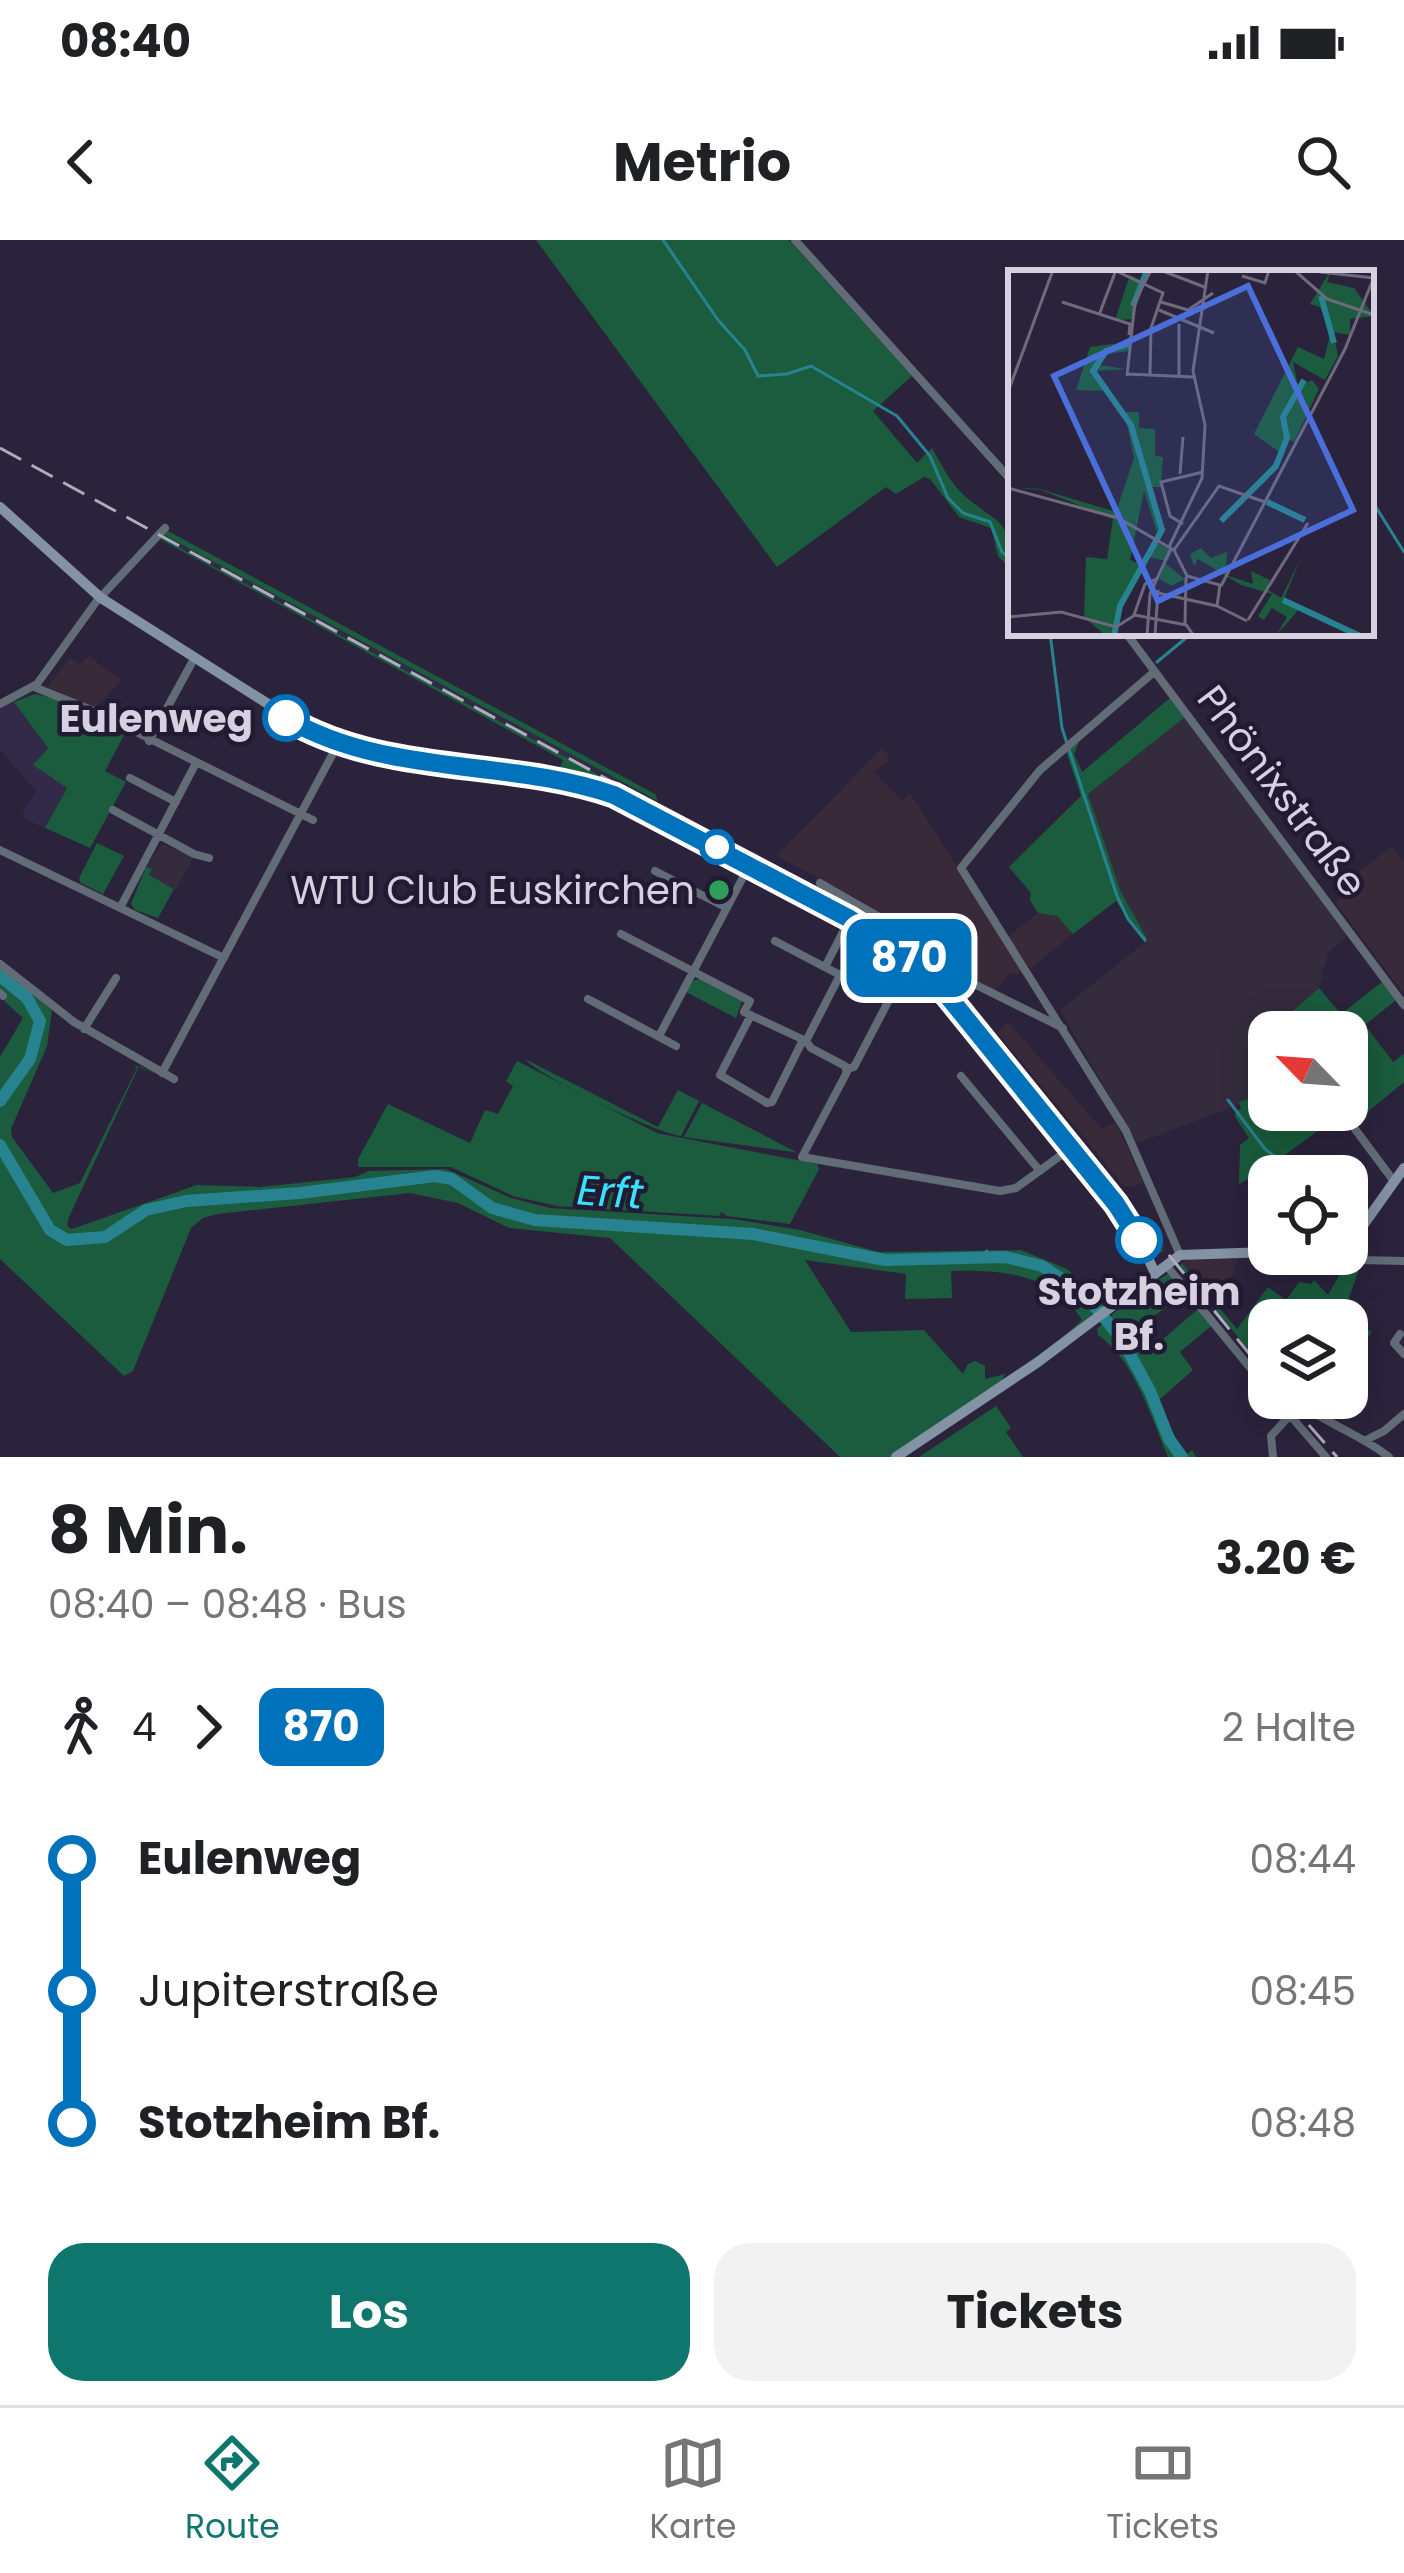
<!DOCTYPE html>
<html lang="de">
<head>
<meta charset="utf-8">
<style>
	:root { --surface:#fff; --page:#f2f2f2; --text:#202124; --muted:#757577; --line:#e0e0e0; --accent:#0f766e }
	body { margin:0; font-family:Poppins,sans-serif; background:var(--page); color:var(--text); height:100vh; display:flex; flex-direction:column; font-size:45px; white-space:nowrap }
	* { box-sizing:border-box; margin:0 }
	p { font-size:39px; color:var(--muted) }
	.icon { flex:none; width:66px; height:66px; fill:none; stroke:currentColor; stroke-width:2; stroke-linecap:round; stroke-linejoin:round }
	.map { position:relative; height:1217px; overflow:hidden }
	.panel { display:flex; flex-direction:column; background:var(--surface); flex:1 }
	.panel>* { flex:none }
	.badge { padding:0 24px; border-radius:18px; font-size:42px; line-height:78px }
	.needle { width:78px; rotate:295deg }
	.fabs { position:absolute; left:1248px; top:771px; display:grid; gap:24px }
	.fabs a { display:grid; place-items:center; width:120px; height:120px; border-radius:24px; background:var(--surface); box-shadow:0 6px 30px #0003; font-size:60px }
	.map>.badge { position:absolute; translate:-50% -50%; box-shadow:0 0 0 6px #fff }
	.legs { display:flex; align-items:center; gap:18px; height:132px; padding:0 48px; font-size:39px }
	.legs p { margin-inline-start:auto }
	.summary { display:flex; align-items:center; justify-content:space-between; height:204px; padding:0 48px }
	h1 { font-size:66px; font-weight:700; line-height:90px }
	.button { display:flex; gap:24px; margin-top:auto; padding:24px 48px }
	.button a { flex:1; height:138px; border-radius:36px; background:var(--accent); color:#fff; font-size:48px; font-weight:700; line-height:138px; text-align:center }
	.button a+a { background:var(--page); color:var(--text) }
	ul { padding:0 48px; list-style:none }
	li { display:flex; align-items:center; gap:42px; height:132px; font-size:45px }
	li i { display:grid; place-items:center; width:18px; height:100%; margin:0 15px; background:currentColor }
	li i::after { content:''; width:30px; height:30px; margin:-15px; border:9px solid; border-radius:50%; background:var(--surface) }
	li p { margin-inline-start:auto }
	li:first-child i { background:linear-gradient(#0000 50%,currentColor 0) }
	li:last-child i { background:linear-gradient(currentColor 50%,#0000 0) }
	.status { display:flex; justify-content:space-between; align-items:center; height:84px; padding:0 60px; background:var(--surface); direction:ltr }
	.status svg { height:33px; fill:currentColor }
	header { display:flex; justify-content:space-between; align-items:center; height:156px; padding:0 48px; background:var(--surface); font-size:54px; font-weight:700 }
	.tabs { display:flex; justify-content:space-around; align-items:center; height:168px; border-top:3px solid var(--line); background:var(--surface); font-size:33px; color:var(--muted) }
	.tabs a { display:grid; justify-items:center; gap:6px }
	.tabs .selected { color:var(--accent) }
	.map>svg:first-child { display:block }
</style>
</head>
<body>
<div class="status"><b>08:40</b><svg viewBox="0 0 49 12"><path d="M0 12V9h3v3zM5 12V6h3v6zM10 12V3h3v9zM15 12V0h3v12zM26 1h20v11H26zM47 4h2v5h-2z"/></svg></div>
<header><svg class="icon" aria-label="back" viewBox="0 0 24 24"><path d="M15 5l-7 7 7 7"/></svg>Metrio<svg class="icon" aria-label="search" viewBox="0 0 24 24"><circle cx="10" cy="10" r="6"/><path d="M15 15l6 6"/></svg></header>
<div class="map">
<svg width="1404" height="1217" viewBox="0 0 1404 1217">
	<rect width="100%" height="100%" fill="#2b233c"/>
	<path fill="#382a38" d="M89,416L121,440L96,468L47,447L70,418L80,424Z
		M883,507L890,520L873,532L902,561L910,553L1023,729L1018,735L1010,733L995,751L954,728L863,662L777,616Z
		M1392,607L1404,623V754L1335,662L1349,651L1347,640Z
		M1038,673L1057,676L1073,694L1030,729L1008,697Z
		M1008,782L1102,889L1115,882L1144,944L1125,947L998,793Z
		M1241,1017L1233,1028L1236,1032L1210,1057L1182,1023L1189,1018Z"/>
	<path fill="#342c3c" d="M1185,477L1348,696L1328,712L1319,748L1293,771L1299,792H1269V853L1137,903L1060,770L1144,703L1146,698L1120,650L1088,554Z
		M162,604L193,617L176,650L148,635L147,627Z"/>
	<path fill="#332949" d="M162,294L658,561L656,566L196,317L160,296Z
		M14,462L48,508L34,524L67,548L45,588L25,579L22,575L36,551L0,509V467Z
		M663,564L866,675L928,720L972,768L1167,1008L1163,1011L966,768L922,722L860,676L660,568Z"/>
	<path fill="#1a5c3d" d="M536,0H789L912,136L873,171L917,223L932,208C942,225 952,246 967,258C1000,285 1011,280 1011,329L998,316L991,288L959,277L930,239L924,237L896,254L886,247L777,327Z
		M168,291L655,554L658,561L162,294Z
		M160,296L196,317L656,566L651,568L598,543L556,536L563,520L158,298Z
		M35,454L53,458L101,479L102,487L119,496L125,493L105,531L126,542L90,608L45,588L67,548L33,525L48,508L14,462Z
		M1170,458L1185,477L1088,554L1120,650L1146,697L1145,703L1116,661L1073,694L1057,676L1038,673L1030,660L1031,653L1009,627L1081,556L1066,511L1079,502L1074,514L1082,532Z
		M660,568L860,676L922,722L966,768L1163,1011L1155,1016L1136,982L932,732L871,687L660,572Z
		M97,603L124,616L103,654L81,643L79,638Z
		M146,627L152,629L149,635L174,649L158,678L135,670L131,664Z
		M0,728L52,770L47,806L11,889L12,897L53,953L80,943L137,828L134,825L159,835L139,826L69,977L67,986L72,989L197,945L260,947L355,937L369,931L446,929L511,958L550,968L733,979L800,990L878,1012L1021,1010L1067,1029L1107,1065L1101,1068L1081,1049L1072,1046L1096,1071L1046,1112L1082,1080C1054,1033 1002,1030 951,1031L952,1058L905,1059L906,1034L805,1020L851,1092L924,1090L963,1134L968,1124L975,1121L985,1126V1139L1005,1134L1000,1145L890,1217H840L610,998L509,988L458,963L410,953L218,974L203,978L191,988L133,1131L124,1136L0,1019V817L23,778L4,761L7,757L0,751V741C25,756 38,771 36,801C55,773 20,749 0,733Z
		M700,739L742,761L736,778L686,752L692,741Z
		M1382,742L1396,760L1365,785L1393,822L1404,814V842L1353,884L1344,872L1282,917L1303,936H1287L1278,924L1239,944L1240,905L1249,898L1235,877L1236,870L1241,869L1239,862L1269,853V870H1347V792H1299L1293,771L1319,748L1341,774Z
		M525,819L658,887L678,850L699,861L681,896C652,892 538,835 525,819Z
		M517,821L657,893L817,924L819,929L790,984L727,976L721,972L720,976L557,966L513,956L451,927H358V919L388,864L470,903L485,870L498,874L513,846L506,841Z
		M702,863L796,912L801,913L684,897Z
		M1182,1023L1237,1089L1268,1047L1286,1060L1299,1042L1311,1044L1314,1040L1328,1055L1345,1025L1360,1027L1343,1074L1372,1092L1359,1108L1364,1112L1347,1134V1080H1269V1135L1180,1026Z
		M1169,1033L1185,1054L1151,1078L1140,1099L1148,1112L1198,1069L1211,1086L1180,1112L1193,1130L1159,1160L1172,1192L1187,1214L1192,1210L1196,1217H1168C1151,1177 1135,1121 1098,1095L1097,1089L1129,1059Z
		M996,1166L1011,1188L1006,1192L1023,1217H919Z"/>
	<g fill="none" stroke-linecap="round" stroke-linejoin="round">
		<path stroke="#288391" stroke-width="3" d="M663,0L718,80L745,110L758,136L787,134L811,126L897,176L930,216L948,258L963,273L990,282L1002,312L1011,319
			M1374,264L1404,312
			M1050,393L1062,488L1117,656L1128,679L1145,700
			M1157,422L1192,393
			M1228,860L1265,909L1300,936
			M982,1017L987,1011"/>
		<path stroke="#288391" stroke-width="12" d="M0,736L27,758L40,781L30,819L0,861
			M0,905L50,990L67,1000L105,997L146,970L186,961L300,953L435,936L452,939L492,968L535,980L753,994L885,1020L1005,1017L1042,1026L1084,1054L1121,1098L1150,1151L1169,1199L1182,1217"/>
		<path stroke="#626c77" stroke-width="8" d="M795,0L1011,240
			M1126,393L1404,765
			M1154,432L1040,530L961,628L1126,891L1180,1015
			M34,447L94,471L313,580
			M0,464L37,444L96,362L165,288
			M149,501L195,417
			M130,538L176,562
			M113,570L194,614L209,618
			M0,610L224,718
			M655,631L727,668
			M820,643L888,682L960,737L1063,788
			M120,668L196,523
			M621,694L750,761L744,772L806,801L811,808L845,826L847,832L802,917L1000,951L1016,948L1071,908
			M775,701L840,735L806,801
			M0,724L74,782L174,839
			M826,725L849,680
			M840,734L847,732L887,754L889,760L854,827L846,829
			M0,753L3,756
			M588,759L676,806
			M751,775L720,835L767,863L772,862L802,802
			M84,789L116,738
			M659,796L749,626
			M162,833L338,504
			M961,836L1040,931
			M1346,877L1393,940
			M1347,1014L1360,1020L1404,1021
			M1166,1025L1269,1151
			M1400,1094L1394,1103L1404,1114
			M1275,1158L1326,1217
			M1295,1158C1324,1184 1359,1193 1389,1217
			M1368,1199L1384,1191L1404,1174
			M1273,1217L1271,1196L1289,1176"/>
		<path stroke="#8392a4" stroke-width="10" d="M0,267L101,358L317,495L388,516L571,542L614,555L880,696L940,747L1116,964L1136,993L1155,1033
			M1347,1008L1404,928
			M896,1217L1038,1122L1180,1015L1269,1012"/>
		<path stroke="#b0abbd" stroke-width="3" stroke-dasharray="24 12" stroke-linecap="butt" d="M0,208L889,693L959,757L1269,1138
			M1285,1158L1337,1217"/>
	</g>
	<g fill="none" stroke-linecap="round" stroke-linejoin="round">
		<g stroke="#fff" stroke-width="27">
			<path id="line-1" d="M286,478C386,537 507,518 614,555L850,679L904,713L947,755L1116,964L1139,1000"/>
		</g>
		<use href="#line-1" stroke="#0072bc" stroke-width="18"/>
	</g>
	<g fill="#fff" stroke="#0072bc" stroke-width="6">
		<circle cx="286" cy="478" r="21"/>
		<circle cx="717" cy="607" r="15"/>
		<circle cx="1139" cy="1000" r="21"/>
	</g>
	<circle fill="#2e9e5b" stroke="#211a32" stroke-width="4.5" cx="719" cy="650" r="12"/>
	<g text-anchor="middle" dominant-baseline="central" stroke-width="9" stroke-linejoin="round" paint-order="stroke">
		<g font-size="39" font-weight="bold" fill="#d5d1e1" stroke="#211a32" text-anchor="end">
			<text x="253" y="478">Eulenweg</text>
			<text x="1139" y="1051" text-anchor="middle">Stotzheim<tspan x="1139" dy="45">Bf.</tspan></text>
		</g>
		<g font-size="39" fill="#d5d1e1" stroke="#211a32">
			<text transform="translate(1282 551) rotate(53)">Phönixstraße</text>
		</g>
		<g font-size="39" fill="#d5d1e1" stroke="#211a32" text-anchor="end">
			<text x="695" y="650">WTU Club Euskirchen</text>
		</g>
		<g font-size="42" font-style="italic" fill="#36e3fc" stroke="#211a32">
			<text transform="translate(610 952) rotate(4)">Erft</text>
		</g>
	</g>
	<g transform="translate(1008 30)">
		<rect width="366" height="366" fill="#2b233c"/>
		<path d="M323,0L319,12L346,18L366,46L342,49V65L325,62L330,86L317,110L285,92L290,116L304,110L311,119L286,172L278,168L270,196L253,217L271,182L246,164L290,77L316,89L323,61L312,37L302,34ZM122,5L133,10L121,81L99,84L92,95L118,99L87,101L117,142H131V158L147,159V186L155,187L153,217H141L155,254L152,272L136,221L122,290L132,294L148,272L165,281L158,294L177,309L164,316L151,309L140,338L158,291L141,287L113,335L109,366H98L76,347L78,287L99,289L105,249L33,220L0,217L32,219L108,242L126,188L119,154L99,121L68,120L82,77L120,72L124,49L107,50ZM193,278L203,288L219,282L218,305L245,314L243,301L262,310L259,319L273,328L292,290L276,329L354,366L292,338L268,366L279,347L264,338L256,350L250,346L264,324L233,315L190,289L186,296L182,284Z" fill="#1a5c3d"/>
		<path fill="none" stroke="#288391" stroke-width="6" d="M313,26L326,73M125,36L139,0M259,232L297,250M213,251L268,196L279,168L275,147L296,110M275,330L352,366M106,366L112,336L154,260L123,155L85,101L98,81L121,74"/>
		<path fill="none" stroke="#6f697e" stroke-width="3" d="M106,0L155,23L143,58L142,105M152,0L199,18M286,0L319,29L366,45M312,2L366,8M234,6L257,13L261,0M54,32L122,54L121,65M153,32L180,40L205,23M151,40L206,63M91,45L108,0M119,104L185,107M119,106L127,31L143,0M171,107V54M0,122L45,0M172,204L175,167M0,218L110,248L166,280L179,306L212,315L209,336L239,351M175,254L162,246L153,212L195,202M161,277L194,208L197,155L185,101L200,0M166,280L211,216L257,232M178,307L177,353L186,366M213,316L337,79L366,7M150,323L209,336M126,345L137,314L148,309M0,347L53,342L108,357L127,345L178,355M240,350L300,253M139,366L142,324L163,278M147,366L150,320"/>
		<path fill="#4b6fda" fill-opacity="0.15" stroke="#4b6fda" stroke-width="6" d="M240,16L345,240L150,331L46,106Z"/>
		<rect width="366" height="366" fill="none" stroke="#d5d1e1" stroke-width="6"/>
	</g>
</svg>
<div class="fabs">
<a><svg class="needle" viewBox="-14 -14 28 28"><path d="M0-13l5 13h-10z" fill="#e53935"/><path d="M0 13l5-13h-10z" fill="#757577"/></svg></a>
<a><svg class="icon" aria-label="locate" viewBox="0 0 24 24"><circle cx="12" cy="12" r="6"/><path d="M12 2v4M12 18v4M2 12h4M18 12h4"/></svg></a>
<a><svg class="icon" aria-label="layers" viewBox="0 0 24 24"><path d="M12 4l9 5-9 5-9-5zM3 14l9 5 9-5"/></svg></a>
</div>
<b class="badge" style="left:909px;top:718px;background:#0072bc;color:#fff">870</b>
</div>
<section class="panel">
<div class="summary"><div><h1>8 Min.</h1><p>08:40 – 08:48 · Bus</p></div><b>3.20 €</b></div>
<div class="legs"><svg class="icon" aria-label="walk" viewBox="0 0 24 24"><circle cx="13" cy="4" r="2"/><path d="M13 8l-2 6 4 7M11 14l-3 7M7 12l3-4h3l4 4"/></svg>4<svg class="icon" aria-label="forward" viewBox="0 0 24 24"><path d="M9 5l7 7-7 7"/></svg><b class="badge" style="background:#0072bc;color:#fff">870</b><p>2 Halte</p></div>
<ul>
<li><i style="color:#0072bc"></i><b>Eulenweg</b><p>08:44</p></li>
<li><i style="color:#0072bc"></i><span>Jupiterstraße</span><p>08:45</p></li>
<li><i style="color:#0072bc"></i><b>Stotzheim Bf.</b><p>08:48</p></li>
</ul>
<div class="button"><a>Los</a><a>Tickets</a></div>
</section>
<nav class="tabs">
<a class="selected"><svg class="icon" aria-label="directions" viewBox="0 0 24 24"><path d="M12 3l9 9-9 9-9-9zM9 14v-3h6M13 9l2 2-2 2"/></svg>Route</a>
<a><svg class="icon" aria-label="map" viewBox="0 0 24 24"><path d="M3 6l6-2 6 2 6-2v14l-6 2-6-2-6 2zM9 4v14M15 6v14"/></svg>Karte</a>
<a><svg class="icon" aria-label="tickets" viewBox="0 0 24 24"><path d="M3 7h18v10H3zM15 7v10"/></svg>Tickets</a>
</nav>
</body>
</html>
